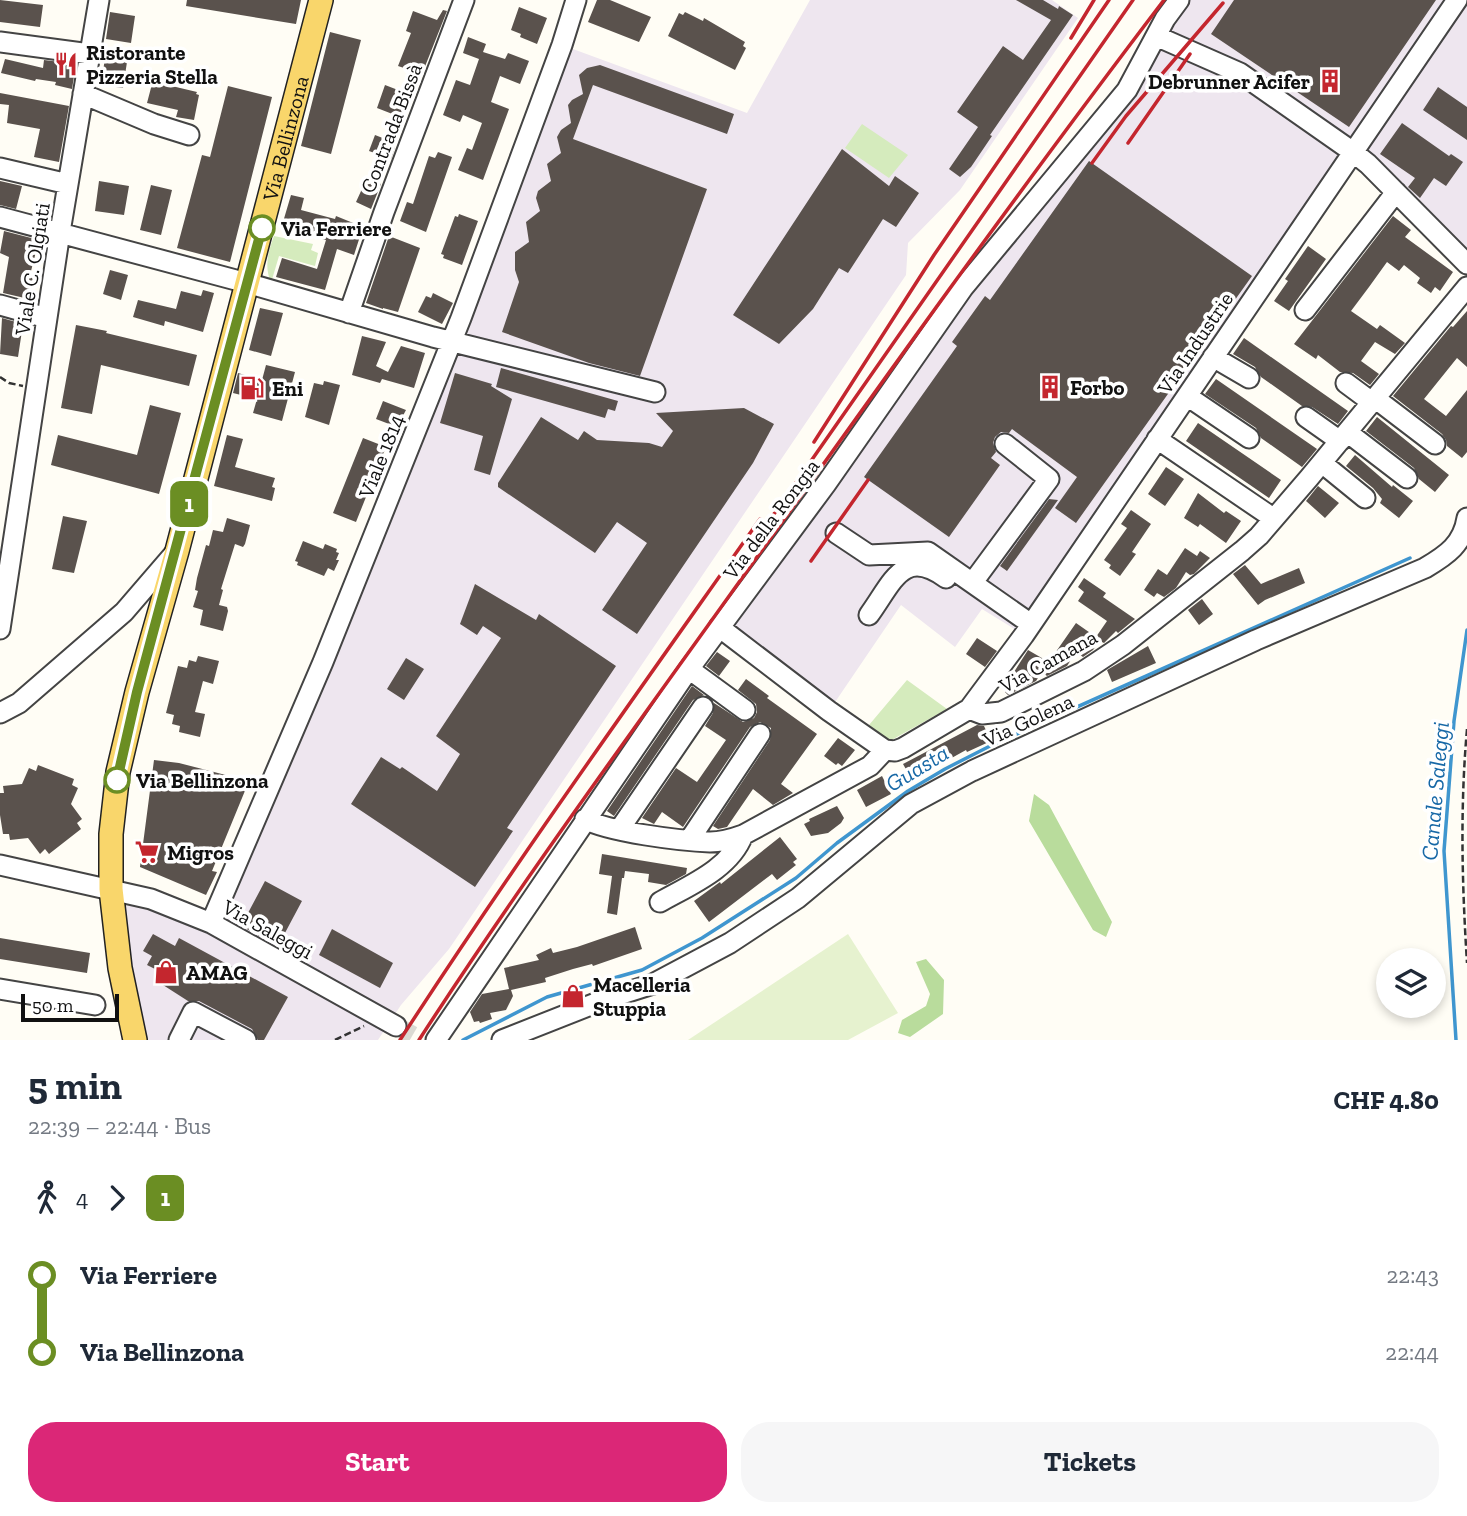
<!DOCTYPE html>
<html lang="en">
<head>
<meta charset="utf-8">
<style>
	:root { --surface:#fff; --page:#f6f6f7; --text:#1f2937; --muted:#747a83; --accent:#db2777 }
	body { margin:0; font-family:"Zilla Slab",serif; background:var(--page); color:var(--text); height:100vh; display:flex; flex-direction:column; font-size:26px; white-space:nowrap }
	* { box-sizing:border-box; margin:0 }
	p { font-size:23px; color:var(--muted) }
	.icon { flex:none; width:38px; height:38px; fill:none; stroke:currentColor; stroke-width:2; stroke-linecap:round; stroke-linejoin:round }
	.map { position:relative; height:1040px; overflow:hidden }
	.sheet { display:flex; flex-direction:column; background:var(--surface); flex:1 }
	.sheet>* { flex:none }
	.badge { padding:0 14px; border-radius:10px; font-size:24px; line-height:46px }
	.fabs { position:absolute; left:1376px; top:948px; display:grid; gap:14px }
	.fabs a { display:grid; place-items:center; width:70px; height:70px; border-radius:50%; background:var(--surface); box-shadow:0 4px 10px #0003; font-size:35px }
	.scale { position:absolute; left:21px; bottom:18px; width:98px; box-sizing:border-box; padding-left:7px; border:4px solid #111; border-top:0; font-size:19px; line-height:24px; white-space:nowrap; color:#111; -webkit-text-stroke:5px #fff; paint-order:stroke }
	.map>.badge { position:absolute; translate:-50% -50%; box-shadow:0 0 0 4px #fff }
	.legs { display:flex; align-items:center; gap:10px; height:77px; padding:0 28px; font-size:23px }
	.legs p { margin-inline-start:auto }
	.headline { display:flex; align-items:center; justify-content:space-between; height:119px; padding:0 28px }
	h1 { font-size:38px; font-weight:700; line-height:52px }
	.button { display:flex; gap:14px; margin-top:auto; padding:14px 28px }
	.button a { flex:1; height:80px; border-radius:28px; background:var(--accent); color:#fff; font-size:28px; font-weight:700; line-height:80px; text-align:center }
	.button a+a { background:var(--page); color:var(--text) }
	ul { padding:0 28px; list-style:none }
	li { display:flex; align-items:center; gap:24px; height:77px; font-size:26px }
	li i { display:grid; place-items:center; width:10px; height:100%; margin:0 9px; background:currentColor }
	li i::after { content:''; width:18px; height:18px; margin:-9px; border:5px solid; border-radius:50%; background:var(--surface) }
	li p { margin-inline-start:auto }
	li:first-child i { background:linear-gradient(#0000 50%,currentColor 0) }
	li:last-child i { background:linear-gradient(currentColor 50%,#0000 0) }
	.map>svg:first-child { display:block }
</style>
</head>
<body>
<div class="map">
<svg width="1467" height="1040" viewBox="0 0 1467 1040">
	<rect width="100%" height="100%" fill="#fffdf5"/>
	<path fill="#eee6ef" d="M810,0H1052L1078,18L960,190L908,243L906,275L449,949L401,1005L378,1040H135L111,889L211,922L562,45L747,113Z
		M1179,0H1467V255L1364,154L1024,635L982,609L955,647L901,605L829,711L719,627L1070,160Z"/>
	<path fill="#d5ebbd" d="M862,124L908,155L889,178L845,148Z
		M274,236L313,244L311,250L318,253L315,266L279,256L271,283C264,266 268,252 274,236Z
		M907,680L947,709L888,742L869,725Z"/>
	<path fill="#b9dc9c" d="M1034,794L1049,805L1112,922L1106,937L1093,930L1029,821Z
		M926,959L944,980L943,1014L910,1037L898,1033L902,1020L926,1006L930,994L916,962Z"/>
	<path fill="#e6f2cf" d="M848,934L898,1013L848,1040H688Z"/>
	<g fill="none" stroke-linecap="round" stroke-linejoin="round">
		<path stroke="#3f96cf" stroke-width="3.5" d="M463,1040L547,997L642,970L702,938L796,878L837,843L908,791L945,769L992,745L1410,558
			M1456,1040L1444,851L1454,721L1467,630"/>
	</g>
	<path fill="#5a524d" d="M0,0L43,5L40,27L0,22Z
		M187,0H301L296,24L186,6Z
		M597,0H610L651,17L639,42L588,22Z
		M1016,0H1043L1058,9L1059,6L1073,15L990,135L992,136L971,167L960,177L949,169L978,127L957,112L1003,46L1023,60L1051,20Z
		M1234,0H1436L1349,127L1211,34Z
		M519,7L547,18L537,44L520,37L521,34L511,30Z
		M443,10L447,11L422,74L398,66L411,33L406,31L413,11L437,20Z
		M110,12L135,16L131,43L106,39Z
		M685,12L703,21L704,18L745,42L743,46L746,48L735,70L668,36L679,13L683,15Z
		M330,32L361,40L331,154L301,146Z
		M468,37L486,44L483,52L505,59L508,53L529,61L520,84L500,76L491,102L509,109L483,180L458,170L467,148L472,150L482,123L463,115L460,122L443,115L456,80L470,85L479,59L463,53Z
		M105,58L127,62L123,88L101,85Z
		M5,59L43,68L44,60L76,64L72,89L55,85L56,82L36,79L35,81L1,73Z
		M600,65L734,114L727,134L593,85L573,139L707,189L640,376L589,363L502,332L519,282L515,270V252L529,242L526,222L540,211L536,198L538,191L551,181L547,164L561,153L557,137L561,130L571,123L568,105L572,100L583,94L579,75L587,68Z
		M155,82L197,92L196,94L199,95L194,120L176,117L178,110L147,103L152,84L154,85Z
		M385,85L411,95L404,114L397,112L395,115L377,108Z
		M228,86L272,97L230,262L177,248L202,155L210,157Z
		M1438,87L1467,107V140L1423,110Z
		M0,93L69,106L59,162L34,157L40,129L7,123L9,105L0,104Z
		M1402,123L1449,156L1451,154L1463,162L1446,186L1434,178L1420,198L1408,187L1415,178L1380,154Z
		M375,135L393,142L392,146L395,147L391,159L369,151Z
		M842,149L889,186L895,176L919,193L896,227L883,219L848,273L839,268L813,309L779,344L733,315Z
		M438,152L452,157L426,232L400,221L407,202L413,204L429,156L435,158Z
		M1089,161L1252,276L1076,523L1055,508L1077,477L1012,429L1009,433L1001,432L995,437L993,443L996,452L991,458L1000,465L949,537L864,477L957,346L952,342L985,296L990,300Z
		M367,178L381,184L371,209L356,202Z
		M0,181L22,186L16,209L0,205Z
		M99,181L129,186L124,215L95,211Z
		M151,185L172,190L161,235L140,230Z
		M291,195L304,198L301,210L335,219L336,216L363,227L354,255L337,249L325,290L276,277L282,258L317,269L326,240L291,231L293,226L283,222Z
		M459,214L478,221L462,265L443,258L444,255L441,254L455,216L458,217Z
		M1393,216L1411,230L1405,237L1453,272L1440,291L1435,287L1431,293L1417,283L1420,278L1404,265L1399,271L1387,262L1369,287L1351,311L1377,329L1380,325L1405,343L1395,354L1375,342L1361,361L1379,374L1370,385L1353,373L1340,372L1318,355L1316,359L1294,344Z
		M4,231L39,240L30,275L33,276L29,299L3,293L9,257L0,253Z
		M389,236L420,248L398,312L383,308V309L366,303Z
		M1308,246L1326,259L1289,311L1274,301L1288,281L1285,279Z
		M110,270L128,275L121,300L103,294Z
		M203,290L214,293L203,332L165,321L164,326L133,317L138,300L176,309L181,291L201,296Z
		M433,293L453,303L442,324L418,312L426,296L431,298Z
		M260,308L283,313L271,356L249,350Z
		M1467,311V367L1457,358L1424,399L1446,416L1467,390V452L1462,458L1447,446L1446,440L1442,434L1393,396L1451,326L1453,327Z
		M2,318L23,324L18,357L0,354Z
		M76,325L107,331L106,333L197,355L189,386L101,365L92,414L61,408Z
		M362,336L386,342L376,366L388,372L401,346L425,353L414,388L382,379L380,383L352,375Z
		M1244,338L1348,411L1338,424L1312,407L1302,406L1261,377L1255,367L1233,354Z
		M266,365L295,372L282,421L253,413L257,399L233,393L238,373L262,380Z
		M501,368L618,401L615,411L608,409L605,418L496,387Z
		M455,373L492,384L491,386L512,399L490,475L474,470L483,436L440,423Z
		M1216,379L1317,449L1302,467L1261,438L1256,428L1205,394Z
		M324,381L340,385L329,425L305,417L314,383L323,385Z
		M383,401L406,410L397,427L376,419Z
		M150,405L181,413L159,494L51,465L58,435L137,455Z
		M744,408L774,424L753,463L637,634L602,610L647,543L617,522L595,553L498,487V483L541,417L578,440L584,431L597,440L649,443L662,447L673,431L656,413Z
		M1377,417L1449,475L1435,492L1419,479L1414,468L1366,431Z
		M1198,423L1281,480L1269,498L1186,441Z
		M227,435L243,439L235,467L275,478L272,487L275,488L272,501L214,486Z
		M363,438L386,447L356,522L333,513Z
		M1355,455L1392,487L1393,485L1413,501L1399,518L1380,503L1382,499L1373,488L1346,466Z
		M1166,467L1184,479L1165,506L1148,494Z
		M1318,486L1339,503L1325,518L1306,501Z
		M1198,493L1224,513L1226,511L1241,521L1226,543L1200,524L1198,527L1184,518Z
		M1049,499L1058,500L1007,571L1000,566Z
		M1131,510L1151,524L1132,552L1136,554L1120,576L1109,568L1111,565L1104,560L1127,528L1121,524Z
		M63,516L87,521L74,573L52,569Z
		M227,518L250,525L245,544L243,547L235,544L221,589L223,590L219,605L227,607L228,611L223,631L200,625L203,610L193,607L198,591L195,590L197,578L206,545L209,546L213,530L223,532Z
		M303,541L323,549L325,544L337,549L336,552L339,553L336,560H339L334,571L328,568L324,576L297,565L298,562L295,561Z
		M1185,548L1197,556L1200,551L1210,558L1194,574L1190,575L1186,572L1176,588L1164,597L1157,593L1154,597L1144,590L1158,569L1167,575Z
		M1245,565L1261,584L1299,568L1305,583L1265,600L1258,605L1233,574Z
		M1084,578L1106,593L1103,597L1135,619L1118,633L1116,631L1104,643L1100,641L1093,650L1083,657L1076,652L1067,666L1047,676L1042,672L1036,681L1008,695L1005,692L1007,688L1005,686L1028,650L1047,661L1051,655L1053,656L1076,623L1096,637L1107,621L1078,601L1084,592L1078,587Z
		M475,584L536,620L539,614L616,666L507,828L513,831L475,887L351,804L381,757L400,769L402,767L437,791L460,754L436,736L501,638L483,626L477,635L460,624Z
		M1202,599L1213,614L1199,625L1188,610Z
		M977,638L997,651L985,667L966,654Z
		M1148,646L1156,663L1112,682L1107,670Z
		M717,652L730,661L719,676L706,666Z
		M198,656L219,661L213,684L203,681L195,712L205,714L200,737L179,732L180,726L172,724L174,715L166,713L178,666L187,668L189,660L196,662Z
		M406,658L424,669L404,700L387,689Z
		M746,679L769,696L767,698L817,734L781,784L793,793L773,805L753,789L727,827L718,829L713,826L770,740L771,728L760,722L750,727L683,827L662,812L654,824L642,818L676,768L697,782L726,740L705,726L713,713L714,703L743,722L754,718L757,712L756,704L738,690Z
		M692,686L704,695L693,700L614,816L607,811Z
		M977,725L984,726L991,741L967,752L966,750L912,780L903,764Z
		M838,738L855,750L842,766L838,763L836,765L824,756Z
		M154,760L179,763L249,781L212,871L217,872L206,895L140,867Z
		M38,765L74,779L72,785L78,788L71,804L82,819L77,823L81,829L49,854L45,849L40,854L28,838L10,840L9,834H3L0,815V793H4L3,786L22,784L29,768L36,771Z
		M882,776L891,794L866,807L857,790Z
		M837,806L844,818L841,823L828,833L811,836L804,824L810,821L809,819Z
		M780,837L797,859L793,862L796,865L777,880L772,874L709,922L694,901L720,882L721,884Z
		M602,854L687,868L686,874L666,885L648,882L649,874L625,871L624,878H622L617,915L607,913L612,876L599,874Z
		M265,881L302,901L278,946L241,926Z
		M635,927L642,949L593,966L592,964L573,969L545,978L546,982L511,990L513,996L506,1010L490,1013L492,1019L480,1023L479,1021L474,1022L470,1012L482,994L509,989L504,968L539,960L536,955L551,948L553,953L577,947Z
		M332,929L393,963L380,988L319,955Z
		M153,934L175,946L179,938L288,997L264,1040H258L252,1029L199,1001H188L163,985L167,975L147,965L152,956L143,951Z
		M0,938L90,953L87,973L0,959Z"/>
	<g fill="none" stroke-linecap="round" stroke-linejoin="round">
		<path stroke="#dbdad3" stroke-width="19" stroke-dasharray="19 10" stroke-linecap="butt" d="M396,1026L420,1040"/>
		<g stroke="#444" stroke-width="23">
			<path id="minor" d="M1156,36L1240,73L1353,152L1368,164L1467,264
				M0,42L90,54
				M83,94L154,124L189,135
				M0,168L68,184
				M0,217L247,283L433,337L655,392
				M0,305L47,318
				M1305,310L1396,192
				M349,313L384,212L464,0
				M1213,357L1249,378
				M1346,383L1373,403
				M1187,396L1249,438
				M1376,399L1435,444
				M1306,417L1340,441
				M1347,432L1407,478
				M1157,439L1273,518
				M1322,463L1365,498
				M836,533L869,555L928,552L1031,624
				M973,582L1049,479L1005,444
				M869,615C893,582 903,547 946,578
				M719,627L829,711L885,750L895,751L903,748L969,709L1024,635L1457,0
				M0,629L60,232L99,0
				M689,669L745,710
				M969,709L982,714L1001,712L1084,671L1123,645L1242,551L1259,536L1309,478L1467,287
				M0,713L19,703L124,612L174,554
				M585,819C608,832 682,841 710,842C722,842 732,839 743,835L870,766L885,750
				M619,830L703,707
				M690,839L760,734
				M0,865L151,899L211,923L396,1026
				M660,902C690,885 730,869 743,835
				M211,923L323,662L461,318L562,45L576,0
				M0,989L95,1005
				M179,1040L193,1012L246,1040
				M436,1040L689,669L826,484L963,288L1127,90L1165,19L1179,0
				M502,1040L606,999L653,984L730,943L798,898L911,804L972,771L1256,640L1425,568C1447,555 1463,544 1467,518"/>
		</g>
		<g stroke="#222" stroke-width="26">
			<g id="major">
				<path id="s1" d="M135,1040L120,968L111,889V834L118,772L137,692L177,551L321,0"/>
			</g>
		</g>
		<path stroke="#333" stroke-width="2.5" stroke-dasharray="7 3.5" stroke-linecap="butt" d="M0,377L9,383L23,386
			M1467,729C1460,808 1462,884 1467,963
			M335,1040L364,1026"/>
		<use href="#minor" stroke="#fff" stroke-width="19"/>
		<use href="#major" stroke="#f9d66b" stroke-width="23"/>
		<path stroke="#c4262e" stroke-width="3.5" d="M1071,38L1094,0
			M1128,143L1190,54
			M1092,163L1126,116L1223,3
			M814,442L934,255L1109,0
			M760,534L1133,0
			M811,561L868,480
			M400,1040C515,863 638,692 760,519
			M419,1040C518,887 626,740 732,592C874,393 1016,194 1164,0"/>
	</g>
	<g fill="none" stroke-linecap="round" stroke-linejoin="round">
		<g stroke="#fff" stroke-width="16">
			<path id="line-1" d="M117,780L137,692L262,228"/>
		</g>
		<use href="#line-1" stroke="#6b8e23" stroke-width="10"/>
	</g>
	<defs>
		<g id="restaurant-bare" transform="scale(1.89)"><path d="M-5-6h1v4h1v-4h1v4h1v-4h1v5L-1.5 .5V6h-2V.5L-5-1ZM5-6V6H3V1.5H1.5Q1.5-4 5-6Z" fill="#c4262e" stroke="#fff" stroke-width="2.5" paint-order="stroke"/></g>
		<g id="building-bare" transform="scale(1.89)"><path d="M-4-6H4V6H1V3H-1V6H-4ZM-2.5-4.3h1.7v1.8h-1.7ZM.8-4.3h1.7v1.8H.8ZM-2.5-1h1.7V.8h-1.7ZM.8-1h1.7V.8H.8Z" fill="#c4262e" stroke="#fff" stroke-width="2.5" paint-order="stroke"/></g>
		<g id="fuel-bare" transform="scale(1.89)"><path d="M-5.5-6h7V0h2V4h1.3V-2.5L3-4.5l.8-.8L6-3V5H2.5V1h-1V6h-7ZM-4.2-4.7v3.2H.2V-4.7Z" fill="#c4262e" stroke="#fff" stroke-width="2.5" paint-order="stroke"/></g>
		<g id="supermarket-bare" transform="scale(1.89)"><path d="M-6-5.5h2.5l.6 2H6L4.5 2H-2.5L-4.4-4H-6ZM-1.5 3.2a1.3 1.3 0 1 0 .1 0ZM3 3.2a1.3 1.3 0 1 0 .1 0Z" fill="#c4262e" stroke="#fff" stroke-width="2.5" paint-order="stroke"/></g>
		<g id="shop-bare" transform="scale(1.89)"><path d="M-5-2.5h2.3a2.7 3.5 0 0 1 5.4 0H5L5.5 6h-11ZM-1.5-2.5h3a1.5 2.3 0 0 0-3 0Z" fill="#c4262e" stroke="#fff" stroke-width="2.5" paint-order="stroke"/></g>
	</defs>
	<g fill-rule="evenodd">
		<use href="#restaurant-bare" x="66" y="64"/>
		<use href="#building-bare" x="1330" y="81"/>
		<use href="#building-bare" x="1050" y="387"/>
		<use href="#fuel-bare" x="252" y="388"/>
		<use href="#supermarket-bare" x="147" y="852"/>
		<use href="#shop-bare" x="166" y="972"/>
		<use href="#shop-bare" x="573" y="996"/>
	</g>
	<g fill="#fff" stroke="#6b8e23" stroke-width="3.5">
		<circle cx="262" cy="228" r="12"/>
		<circle cx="117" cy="780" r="12"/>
	</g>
	<g text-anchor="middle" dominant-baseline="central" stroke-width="7" stroke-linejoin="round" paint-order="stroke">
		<g font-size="21" font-weight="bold" fill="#111" stroke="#fff" text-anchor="start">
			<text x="86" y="52">Ristorante<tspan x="86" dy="24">Pizzeria Stella</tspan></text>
			<text x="1310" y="81" text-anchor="end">Debrunner Acifer</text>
			<text x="1070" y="387">Forbo</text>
			<text x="272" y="388">Eni</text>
			<text x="167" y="852">Migros</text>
			<text x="186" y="972">AMAG</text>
			<text x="593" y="984">Macelleria<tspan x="593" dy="24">Stuppia</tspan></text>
		</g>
		<g font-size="21" fill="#111" stroke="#fff">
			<text transform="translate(391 128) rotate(-69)">Contrada Bissà</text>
			<text stroke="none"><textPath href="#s1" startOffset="926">Via Bellinzona</textPath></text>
			<text transform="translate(32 269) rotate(-81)">Viale C. Olgiati</text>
			<text transform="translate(1195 343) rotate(-56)">Via Industrie</text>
			<text transform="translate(381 456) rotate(-68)">Viale 1814</text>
			<text transform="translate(771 519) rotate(-53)">Via della Rongia</text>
			<text transform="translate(1048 661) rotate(-29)">Via Camana</text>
			<text transform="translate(1028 720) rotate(-25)">Via Golena</text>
			<text transform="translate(268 929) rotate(29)">Via Saleggi</text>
		</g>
		<g font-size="21" font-weight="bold" fill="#111" stroke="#fff" text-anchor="start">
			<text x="281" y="228">Via Ferriere</text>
			<text x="136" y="780">Via Bellinzona</text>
		</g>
		<g font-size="23" font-style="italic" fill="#1768a6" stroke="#fff">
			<text transform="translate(917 768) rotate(-31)">Guasta</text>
			<text transform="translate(1435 791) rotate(-85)">Canale Saleggi</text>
		</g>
	</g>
</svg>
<div class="fabs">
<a><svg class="icon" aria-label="layers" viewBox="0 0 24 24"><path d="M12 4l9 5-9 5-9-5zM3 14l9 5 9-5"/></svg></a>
</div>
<div class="scale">50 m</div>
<b class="badge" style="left:189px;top:504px;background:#6b8e23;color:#fff">1</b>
</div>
<section class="sheet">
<div class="headline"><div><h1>5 min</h1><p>22:39 – 22:44 · Bus</p></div><b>CHF 4.80</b></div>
<div class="legs"><svg class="icon" aria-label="walk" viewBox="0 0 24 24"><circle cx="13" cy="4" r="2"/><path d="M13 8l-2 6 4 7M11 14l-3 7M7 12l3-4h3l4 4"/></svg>4<svg class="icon" aria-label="forward" viewBox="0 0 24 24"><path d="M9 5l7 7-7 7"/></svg><b class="badge" style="background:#6b8e23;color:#fff">1</b></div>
<ul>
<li><i style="color:#6b8e23"></i><b>Via Ferriere</b><p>22:43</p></li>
<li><i style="color:#6b8e23"></i><b>Via Bellinzona</b><p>22:44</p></li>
</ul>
<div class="button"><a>Start</a><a>Tickets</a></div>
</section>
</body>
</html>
